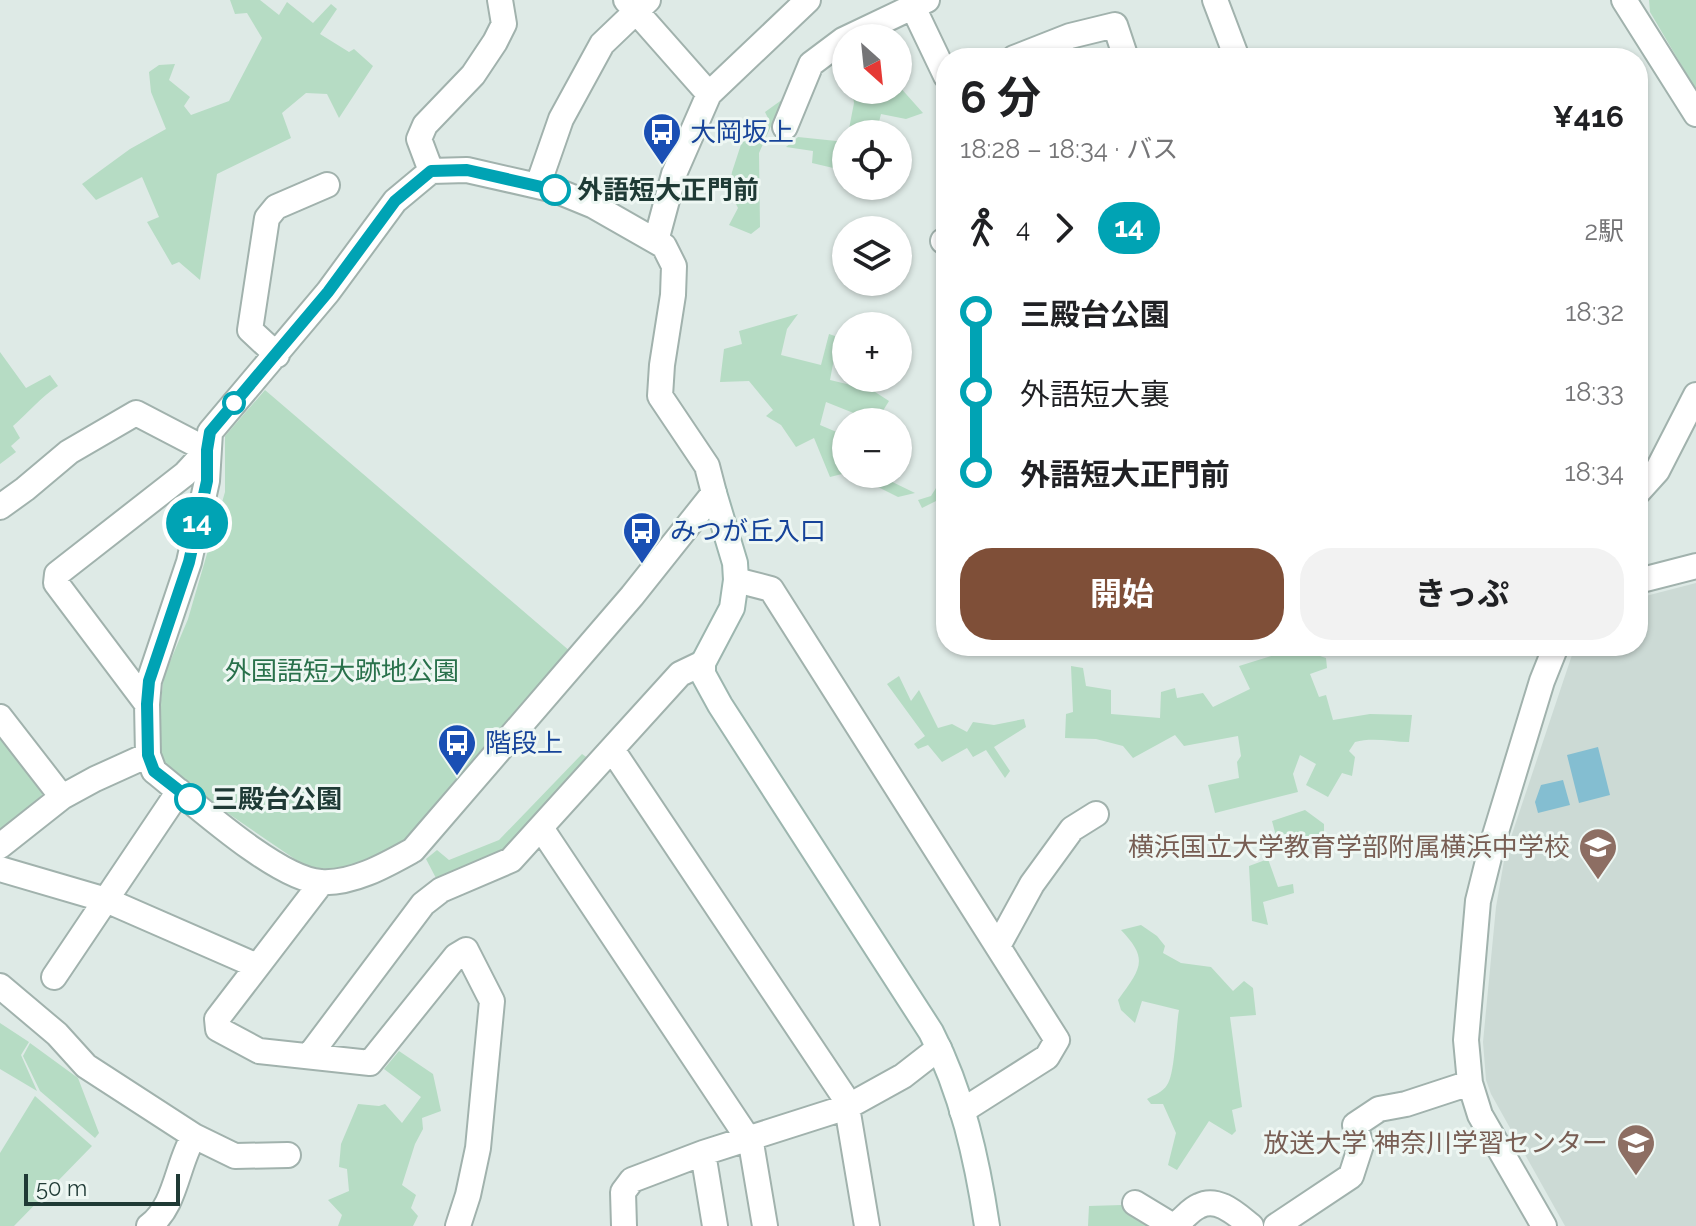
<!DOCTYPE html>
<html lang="ja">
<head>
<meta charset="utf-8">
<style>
	:root { --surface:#fff; --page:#f2f2f2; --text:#202124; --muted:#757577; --accent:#7f4f38 }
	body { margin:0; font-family:Raleway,"Noto Sans JP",sans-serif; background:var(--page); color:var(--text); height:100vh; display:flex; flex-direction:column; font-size:30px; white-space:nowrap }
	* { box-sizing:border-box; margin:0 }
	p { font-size:26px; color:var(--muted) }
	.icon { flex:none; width:44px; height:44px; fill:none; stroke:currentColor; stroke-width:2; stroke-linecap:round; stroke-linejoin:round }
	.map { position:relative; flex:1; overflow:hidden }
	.panel { position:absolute; left:936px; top:48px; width:712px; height:608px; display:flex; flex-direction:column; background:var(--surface); border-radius:32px; box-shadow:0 2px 6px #0004 }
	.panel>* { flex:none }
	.badge { padding:0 16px; border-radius:26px; font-size:28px; line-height:52px }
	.needle { width:52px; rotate:153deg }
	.controls { position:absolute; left:832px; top:24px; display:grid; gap:16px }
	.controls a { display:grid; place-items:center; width:80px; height:80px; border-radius:50%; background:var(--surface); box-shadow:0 2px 6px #0004; font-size:40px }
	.scale { position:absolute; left:24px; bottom:20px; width:156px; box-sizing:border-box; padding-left:8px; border:4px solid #1f3a35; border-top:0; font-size:22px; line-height:28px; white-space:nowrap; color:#1f3a35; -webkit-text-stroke:6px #eef7f3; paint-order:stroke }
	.map>.badge { position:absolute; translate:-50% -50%; box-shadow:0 0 0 4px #fff }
	.legs { display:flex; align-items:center; gap:12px; height:88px; padding:0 24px; font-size:26px }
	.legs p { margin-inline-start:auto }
	.summary { display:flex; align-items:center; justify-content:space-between; height:136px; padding:0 24px }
	h1 { font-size:44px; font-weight:700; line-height:60px }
	.primary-button { display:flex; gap:16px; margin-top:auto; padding:16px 24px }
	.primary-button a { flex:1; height:92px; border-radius:32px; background:var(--accent); color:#fff; font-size:32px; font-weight:700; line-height:92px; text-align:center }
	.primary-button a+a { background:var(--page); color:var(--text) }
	ul { padding:0 24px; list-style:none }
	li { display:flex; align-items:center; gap:28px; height:80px; font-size:30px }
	li i { display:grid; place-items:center; width:12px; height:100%; margin:0 10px; background:currentColor }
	li i::after { content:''; width:20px; height:20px; margin:-10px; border:6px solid; border-radius:50%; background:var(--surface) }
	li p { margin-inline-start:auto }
	li:first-child i { background:linear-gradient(#0000 50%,currentColor 0) }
	li:last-child i { background:linear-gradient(currentColor 50%,#0000 0) }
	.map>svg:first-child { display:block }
</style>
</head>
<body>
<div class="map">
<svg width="1696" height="1226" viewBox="0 0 1696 1226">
	<rect width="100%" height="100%" fill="#deeae6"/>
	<path fill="#ccdad5" d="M1696,583V1226H1565L1491,1094L1486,1080L1483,1042L1496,907L1505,855L1575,646H1638V598Z"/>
	<path fill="#b6dcc4" d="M230,0H260L279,15L287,2L313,23L331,4L337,9L320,34L349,52L354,49L373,66L339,118L327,94L306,93L282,113L291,138L217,174L200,280L179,262L172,265L147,222L159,217L142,177L96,200L82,184L130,149L166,129L151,92L149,72L159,65L175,64L169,80L190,97L184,106L191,115L229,101L262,38L247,13L235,14Z
		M1649,0H1696V90L1650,12Z
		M898,85L923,113L906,119L881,114L876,134H848L854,103L852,90H898Z
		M783,99L759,153L760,227L751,234L729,225L738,208L729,190L732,172L748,123L756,129L768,118L765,112Z
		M798,137L846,142V171L812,163L813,151L786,147Z
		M798,314L787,329L781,355L821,365L829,334L838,337L830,380L872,390L889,401L876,422L826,402L820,425L846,436V473L830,477L814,438L796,447L781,425L766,416L773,410L749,381L720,382L724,349L742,344L739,331Z
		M0,352L26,388L50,375L58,386C41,397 28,413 13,426L20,438L11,446L16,452L0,464Z
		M265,390L571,652L412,842L373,862L338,871L305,866L163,769L156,740L164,676L188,619L225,492V436Z
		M946,472V503L936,501L922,508L918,500L931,496Z
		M852,474H876L915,493L898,497Z
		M1303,646H1316L1320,656L1326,658L1327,668L1310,674L1319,697L1326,695L1333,720L1370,714L1412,715L1409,742C1391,742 1373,737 1355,742L1349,751L1355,757L1352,776L1342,773L1328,797L1306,785L1316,764L1300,755L1293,774L1298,792L1215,813L1208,785L1239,778L1237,762L1241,756L1238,736L1184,746L1175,735L1133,758L1123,746L1096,739L1065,738L1066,714L1073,712L1071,666L1083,668L1086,686L1111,690V714L1160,718L1161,692L1175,688L1177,698L1203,693L1213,707L1250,689L1239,666Z
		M899,676L911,701L919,690L938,728L952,724L967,732L973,722L994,725L1024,719L1026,727L994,747L1010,771L1005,778L986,750L973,757L967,748L942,762L928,745L918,749L914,744L925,736L887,684Z
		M2,737L43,794L0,836V739Z
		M582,754L592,761L505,855L437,880L426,859L437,850L449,860L499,840Z
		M1305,810L1324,824V834L1280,851L1272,821Z
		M1268,859L1278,887L1293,884L1294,893L1263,902L1268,925L1252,921L1249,866Z
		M1141,925L1157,936L1165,946L1163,953L1181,963L1211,967L1233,991L1244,981L1253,988L1256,1015L1230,1017L1242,1107L1232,1110L1236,1131L1232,1135L1209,1121L1177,1170L1168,1165L1176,1133L1163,1104H1151L1147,1099C1154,1095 1163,1092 1167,1085C1175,1075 1176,1026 1179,1010L1142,1001L1135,1023L1121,1010L1118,1000C1140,969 1150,960 1121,930Z
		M0,1023L29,1042L21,1055L37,1091L0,1069Z
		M30,1043L78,1078L99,1133L95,1138L40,1091L23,1056Z
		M399,1051L433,1074L441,1111L422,1118L423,1129L415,1144L402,1185L416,1195L411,1208L418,1216L413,1226H338L342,1215L328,1200L349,1191L347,1169L339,1167L341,1144L358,1104L379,1106L385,1104L402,1123L421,1097L384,1069Z
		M35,1096L92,1146L14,1226H0V1153Z
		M1122,1205L1160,1226H1088L1089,1206Z"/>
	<path fill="#84bed1" d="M1598,747L1610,795L1579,803L1567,755Z
		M1563,780L1570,805L1538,813L1535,802L1541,785Z"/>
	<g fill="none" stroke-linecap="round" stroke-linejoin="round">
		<g stroke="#a1b2ad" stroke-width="28">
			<path id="street" d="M626,0L709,94
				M1215,0L1237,58
				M1624,0L1696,114
				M913,7L946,76
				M1014,58L1070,36L1115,25L1126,58
				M785,127L811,64L843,40L927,0
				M467,170L555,190L594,206L664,246L674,266L673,295L662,365L660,396L707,466L714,493L632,596L413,850C386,865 353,884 321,882C276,879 191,800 154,771L148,755L147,704L149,681L189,562L207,481L210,432L328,292L395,201L431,171Z
				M431,171L419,139L425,125L473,75L495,42L504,24L500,0
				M538,185L561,119L602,44L648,0
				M656,241L674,174L709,94L808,0
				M943,241L946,242
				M277,355L250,330L267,218L276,207L327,185
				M1638,492L1657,471L1696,395
				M0,507L25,489L69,452L136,413L207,450L185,474L57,574L56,583L147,704
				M736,580L771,589L1057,1040L1047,1057L962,1111
				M1638,581L1696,566
				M0,717L62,797
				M613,751L843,1095L847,1107L703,1153L632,1180L623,1192L624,1226
				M541,828L751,1143L765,1226
				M0,846L62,797L95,779L148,755
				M0,869L106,900L257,966
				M322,882L217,1019L218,1029L259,1051L370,1063L456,956L466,950L492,1001L478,1148L468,1195L458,1226
				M998,946L1032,884L1072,829L1096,814
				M54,977L179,791
				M0,986L57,1034L86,1066L194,1136L235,1156L288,1155
				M309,1056L423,904L441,890L511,860L680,674L703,663
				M703,1153L715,1226
				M1135,1203L1173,1226C1183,1221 1189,1210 1199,1206C1218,1196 1237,1215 1251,1226
				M149,1226C176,1207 177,1163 194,1136
				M867,1226L847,1107L903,1076L939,1048
				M1276,1226L1351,1176L1361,1145L1355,1125L1379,1109L1406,1104L1470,1083
				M1544,1226L1480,1115L1470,1083L1466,1040L1478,901L1492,845L1542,681L1556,646"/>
		</g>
		<g stroke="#9db6af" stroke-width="28">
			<path id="secondary" d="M714,493L735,563L736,580L732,608L703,663V674L720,705L931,1032C962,1092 977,1159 987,1226"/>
		</g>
		<use href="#street" stroke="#fff" stroke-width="24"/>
		<use href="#secondary" stroke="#fff" stroke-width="24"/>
	</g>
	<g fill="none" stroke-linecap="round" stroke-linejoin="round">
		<g stroke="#fff" stroke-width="18">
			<path id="line-1" d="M190,799L154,771L148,755L147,704L149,681L189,562L207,481V450L210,432L328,292L395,201L431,171L467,170L555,190"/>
		</g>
		<use href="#line-1" stroke="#00a3b4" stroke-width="12"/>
	</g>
	<defs>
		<g id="bus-pin" transform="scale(2)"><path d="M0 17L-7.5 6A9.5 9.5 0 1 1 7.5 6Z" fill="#1a4fb4" stroke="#eef7f3"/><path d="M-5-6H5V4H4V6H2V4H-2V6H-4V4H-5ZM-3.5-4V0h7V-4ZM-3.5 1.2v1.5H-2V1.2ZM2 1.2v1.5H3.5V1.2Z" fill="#fff"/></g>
		<g id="school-pin" transform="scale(2)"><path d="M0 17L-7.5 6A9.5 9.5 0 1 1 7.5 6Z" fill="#8d6e63" stroke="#eef7f3"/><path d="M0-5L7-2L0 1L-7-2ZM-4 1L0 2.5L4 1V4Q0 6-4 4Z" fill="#fff"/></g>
	</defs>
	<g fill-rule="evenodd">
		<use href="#bus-pin" x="662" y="132"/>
		<use href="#bus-pin" x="642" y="531"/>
		<use href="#bus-pin" x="457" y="743"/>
		<use href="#school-pin" x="1598" y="847"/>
		<use href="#school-pin" x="1636" y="1143"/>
	</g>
	<g fill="#fff" stroke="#00a3b4" stroke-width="4">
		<circle cx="555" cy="190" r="14"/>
		<circle cx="234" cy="403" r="10"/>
		<circle cx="190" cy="799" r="14"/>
	</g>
	<g text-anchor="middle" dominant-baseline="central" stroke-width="6" stroke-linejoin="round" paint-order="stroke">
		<g font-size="26" fill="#164399" stroke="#eef7f3" text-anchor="start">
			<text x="690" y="132">大岡坂上</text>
			<text x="670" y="531">みつが丘入口</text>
			<text x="485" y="743">階段上</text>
		</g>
		<g font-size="26" font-weight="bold" fill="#1f3a35" stroke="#eef7f3" text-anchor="start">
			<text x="577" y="190">外語短大正門前</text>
			<text x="212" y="799">三殿台公園</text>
		</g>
		<g font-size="26" fill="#29714b" stroke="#eef7f3">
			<text x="342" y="671">外国語短大跡地公園</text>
		</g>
		<g font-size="26" fill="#785e54" stroke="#eef7f3" text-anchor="end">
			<text x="1570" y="847">横浜国立大学教育学部附属横浜中学校</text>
			<text x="1608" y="1143">放送大学 神奈川学習センター</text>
		</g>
	</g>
</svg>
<div class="controls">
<a><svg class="needle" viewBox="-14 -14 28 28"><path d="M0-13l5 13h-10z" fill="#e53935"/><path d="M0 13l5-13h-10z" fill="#757577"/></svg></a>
<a><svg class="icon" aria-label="locate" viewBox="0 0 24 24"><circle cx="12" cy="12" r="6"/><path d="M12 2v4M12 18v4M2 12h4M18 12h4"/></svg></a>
<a><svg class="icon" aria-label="layers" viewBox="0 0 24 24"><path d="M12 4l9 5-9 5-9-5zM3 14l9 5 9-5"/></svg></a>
<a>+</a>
<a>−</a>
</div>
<div class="scale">50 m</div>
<b class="badge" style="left:197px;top:523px;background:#00a3b4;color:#fff">14</b>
<section class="panel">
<div class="summary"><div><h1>6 分</h1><p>18:28 – 18:34 · バス</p></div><b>¥416</b></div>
<div class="legs"><svg class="icon" aria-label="walk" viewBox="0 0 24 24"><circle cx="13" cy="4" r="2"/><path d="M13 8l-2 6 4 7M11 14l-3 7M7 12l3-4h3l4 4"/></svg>4<svg class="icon" aria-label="forward" viewBox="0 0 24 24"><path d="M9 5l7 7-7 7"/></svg><b class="badge" style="background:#00a3b4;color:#fff">14</b><p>2駅</p></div>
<ul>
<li><i style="color:#00a3b4"></i><b>三殿台公園</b><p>18:32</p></li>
<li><i style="color:#00a3b4"></i><span>外語短大裏</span><p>18:33</p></li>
<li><i style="color:#00a3b4"></i><b>外語短大正門前</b><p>18:34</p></li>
</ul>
<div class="primary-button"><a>開始</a><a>きっぷ</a></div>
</section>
</div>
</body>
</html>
